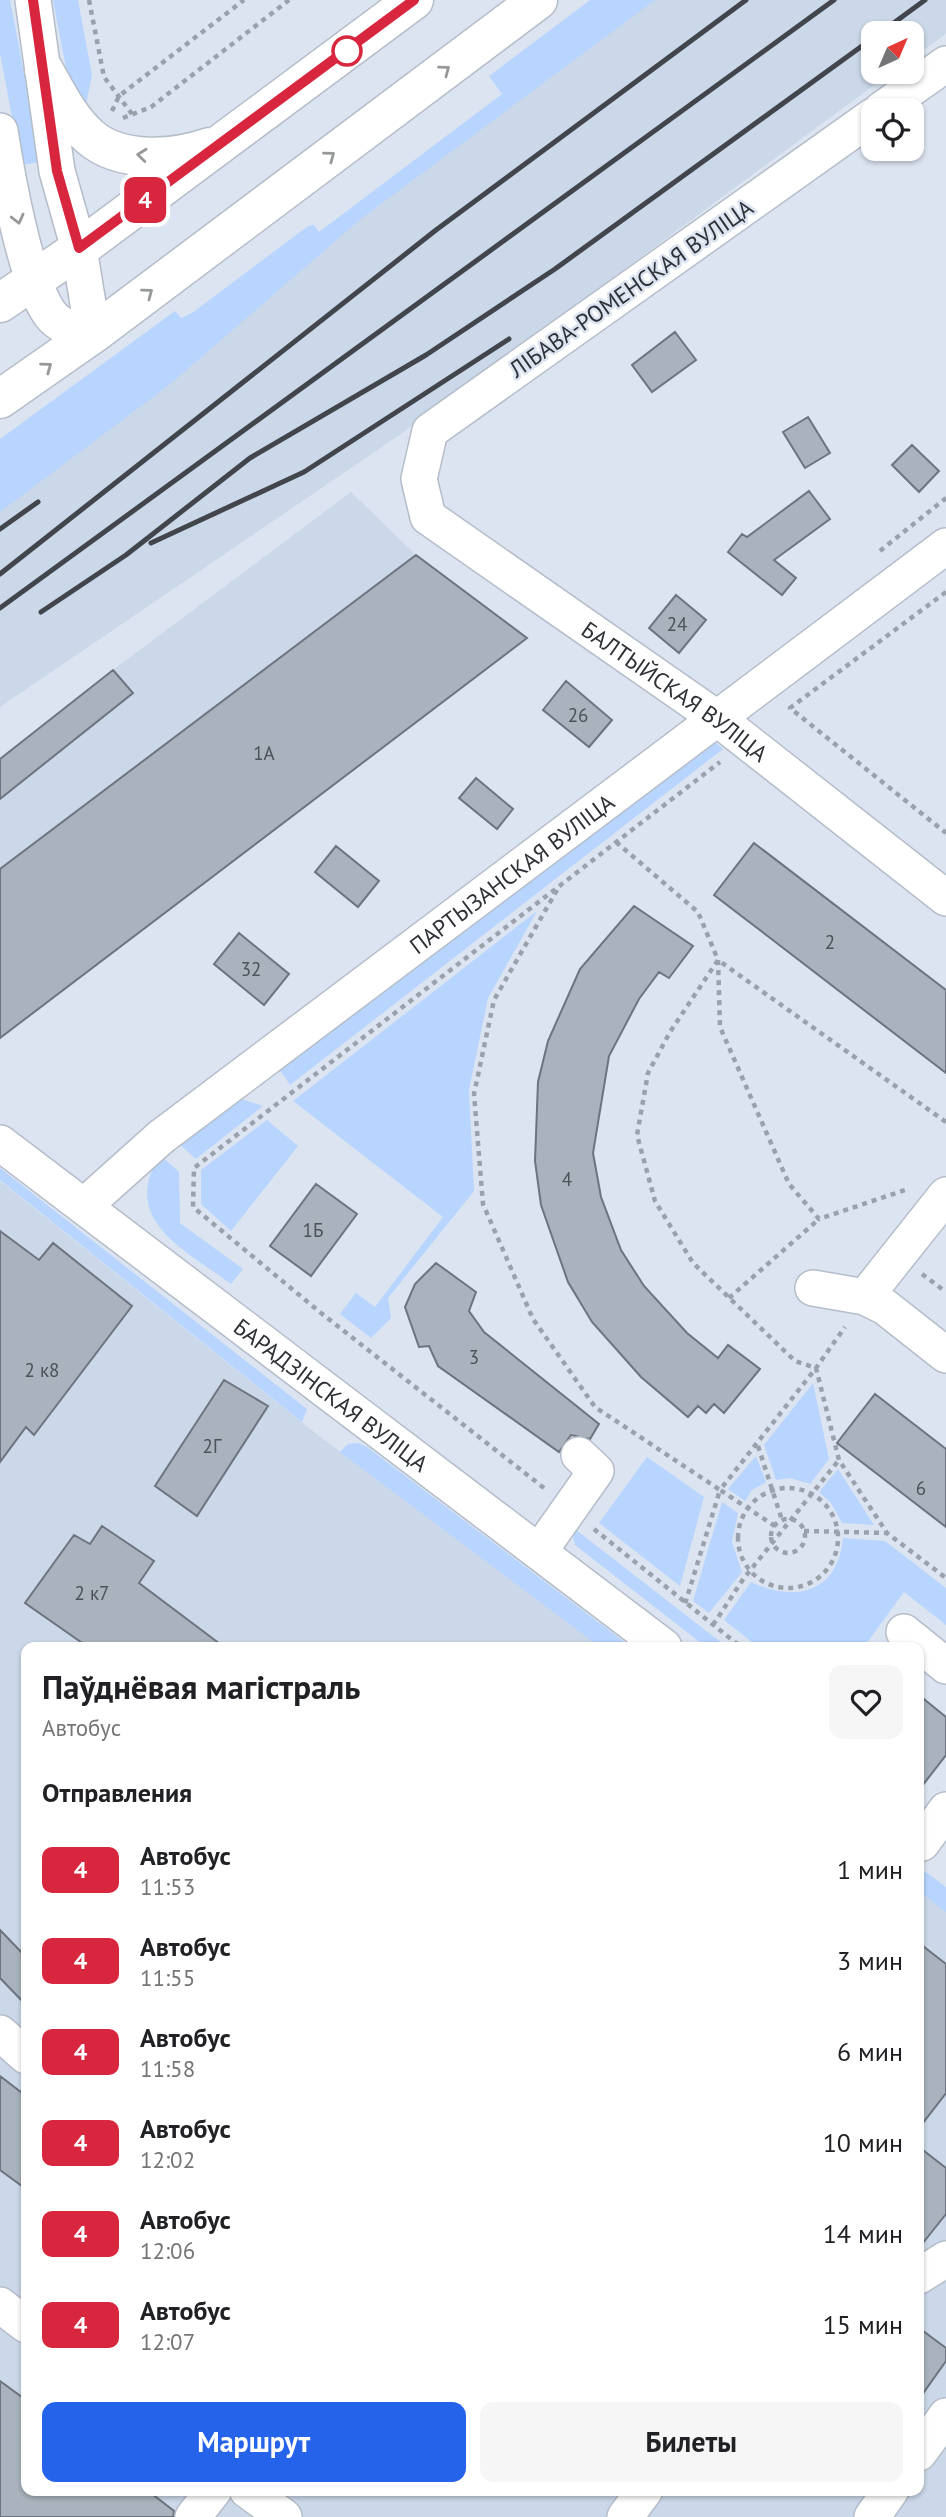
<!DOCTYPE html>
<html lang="ru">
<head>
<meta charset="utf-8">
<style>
	:root { --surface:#fff; --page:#f6f6f6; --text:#202124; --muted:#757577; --accent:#2563eb }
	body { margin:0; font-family:"PT Sans",sans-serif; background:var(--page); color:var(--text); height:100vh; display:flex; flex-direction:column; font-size:26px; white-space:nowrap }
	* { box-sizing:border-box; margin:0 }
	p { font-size:23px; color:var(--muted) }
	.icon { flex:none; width:38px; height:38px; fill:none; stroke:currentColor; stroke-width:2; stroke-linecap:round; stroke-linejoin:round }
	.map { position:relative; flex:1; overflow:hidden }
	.sheet { position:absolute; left:21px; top:1642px; width:903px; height:854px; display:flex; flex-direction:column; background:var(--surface); border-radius:14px; box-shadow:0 2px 5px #0004 }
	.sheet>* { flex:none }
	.badge { padding:0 14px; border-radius:10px; font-size:24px; line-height:46px }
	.needle { width:46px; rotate:44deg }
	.tools { position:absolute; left:861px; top:21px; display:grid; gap:14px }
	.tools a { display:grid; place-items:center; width:63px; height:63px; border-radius:14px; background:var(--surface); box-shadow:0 2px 5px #0004; font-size:35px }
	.map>.badge { position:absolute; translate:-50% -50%; box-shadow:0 0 0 4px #fff }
	h2 { padding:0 21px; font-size:26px; line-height:63px }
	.round { display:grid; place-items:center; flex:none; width:74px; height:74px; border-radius:14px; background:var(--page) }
	.summary { display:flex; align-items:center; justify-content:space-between; height:119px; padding:0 21px }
	h1 { font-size:33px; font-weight:800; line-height:52px }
	.primary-button { display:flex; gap:14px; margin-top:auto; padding:14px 21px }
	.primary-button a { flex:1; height:80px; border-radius:14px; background:var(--accent); color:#fff; font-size:28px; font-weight:800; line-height:80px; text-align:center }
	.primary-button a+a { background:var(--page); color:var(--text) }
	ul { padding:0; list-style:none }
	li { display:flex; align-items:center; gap:21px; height:91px; padding:0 21px }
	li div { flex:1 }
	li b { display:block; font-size:26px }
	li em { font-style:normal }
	li .badge { min-width:77px; font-weight:700; text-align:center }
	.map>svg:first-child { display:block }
</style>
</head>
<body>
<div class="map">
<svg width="946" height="2517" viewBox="0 0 946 2517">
	<rect width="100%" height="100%" fill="#dce4f1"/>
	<path fill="#cbd8e9" d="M636,0H946V34L912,58V33H873V72H892L401,434L0,707V485Z
		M351,492L416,555L527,638L6,1034L0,1027V759L113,670Z
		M0,1181L314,1432L600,1647H26V2490H919V1890L946,1911V2517H0Z"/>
	<path fill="#b7d5ff" d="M0,0H10L41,162L21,165L0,53Z
		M53,0H78L92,75L86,105L68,78Z
		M590,0H655L362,218L169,385L0,512V439L175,311L181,318L192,313L308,226L314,225L319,232L502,94L489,76Z
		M711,739L723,749L290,1085L279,1069Z
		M537,911L488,998L469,1090L474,1191L388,1298L391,1318L371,1338L340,1314L356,1293L375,1307L443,1217L293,1101Z
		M242,1099L263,1106L196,1159L178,1143L226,1105Z
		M267,1120L298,1146L231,1231L201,1204V1170Z
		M160,1155L179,1172L180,1223L243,1269L231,1284C185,1250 119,1220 160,1155Z
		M0,1168L307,1409L302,1422L0,1180Z
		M813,1383L829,1459L810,1484L790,1478L776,1480L764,1445Z
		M358,1443L367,1447L631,1647H600L340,1452L348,1444Z
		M756,1456L766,1482L752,1490L745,1501L728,1489Z
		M647,1457L704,1497L680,1586L599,1523Z
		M838,1469L874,1525L842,1523L831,1503L819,1492Z
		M722,1502L738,1513L732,1542L742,1572L709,1613L693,1601Z
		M571,1526L727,1647H706L575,1545Z
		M843,1538L885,1541L946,1588V1625L904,1592L864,1647H758L724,1620L751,1582C795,1603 838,1593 843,1538Z
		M919,1867L946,1887V1912L919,1891Z"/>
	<path fill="#a9b2bd" stroke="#6d747f" stroke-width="2" d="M675,332L696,360L652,392L632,365Z
		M808,417L830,453L805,468L783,432Z
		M912,445L939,471L919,492L892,465Z
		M809,491L830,519L774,560L796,578L782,595L728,552L742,534L747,537Z
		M416,555L527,638L0,1038V869Z
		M676,595L706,620L679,653L649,628Z
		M113,670L133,693L0,799V759Z
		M566,681L612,720L589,747L543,710Z
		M476,778L513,809L497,829L459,798Z
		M754,843L946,990V1073L714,895Z
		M336,846L379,881L358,907L315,872Z
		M634,906L693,946L669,978L659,972L639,999L609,1056L593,1153L601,1197L621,1250L644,1286L687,1333L718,1358L728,1345L760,1369L724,1413L714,1404L706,1413L698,1406L688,1417L641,1377L592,1322L568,1282L541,1205L535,1161L538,1082L548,1041L580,969Z
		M239,933L289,974L264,1005L214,964Z
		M316,1184L357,1214L311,1276L270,1246Z
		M0,1231L39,1260L53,1243L132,1306L34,1435L26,1427L0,1462Z
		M436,1263L476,1292L469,1311L484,1332L599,1424L590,1439L571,1435L559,1452L438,1366L429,1346L419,1347L405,1307L415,1284Z
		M224,1380L268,1406L197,1516L155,1486Z
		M875,1394L946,1449V1527L837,1443Z
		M102,1526L154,1561L139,1583L224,1647H88L25,1603L74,1535L90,1544Z
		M919,1695L946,1717V1755L919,1790Z
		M0,1930L26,1957V2005L0,1978Z
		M919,1943L946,1964V2093L919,2128Z
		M0,2076L26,2096V2189L0,2170Z
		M919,2147L946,2168V2214L919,2248Z
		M919,2328L946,2348V2361L919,2399Z
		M0,2381L26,2400V2490H147L174,2511L173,2517H0Z"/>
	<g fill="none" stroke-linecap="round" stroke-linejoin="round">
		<g stroke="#b5bdc9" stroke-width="38">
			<g id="minor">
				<path d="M881,110L946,64"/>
				<path id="s1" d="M873,116L430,431L419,479L428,517L718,719L946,898"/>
				<path d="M0,131C7,176 25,279 50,314C60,328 78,330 93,334L79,249L57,171L33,0"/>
				<path id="s2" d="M0,1143L664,1647"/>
				<path id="s3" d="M84,1206L161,1137L946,546"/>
				<path d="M813,1288L865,1297L885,1307L946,1355"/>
				<path d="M865,1297L946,1195"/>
				<path d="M539,1552L596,1471L579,1455"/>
				<path d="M904,1632L946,1666"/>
				<path d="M922,1843L946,1810"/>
				<path d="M0,2033L26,2056"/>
				<path d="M919,2276L946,2259"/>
				<path d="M0,2305L26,2325"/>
				<path d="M919,2453L946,2416"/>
				<path d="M247,2490L284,2517"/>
				<path d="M193,2517L214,2490"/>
				<path d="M625,2517L645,2490"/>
				<path d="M872,2517L891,2490"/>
			</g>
		</g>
		<g stroke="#b5bdc9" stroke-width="41">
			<path id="major" d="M44,70C57,93 70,120 90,137C121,164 175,159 210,147
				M0,303L79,249L414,0
				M0,399L93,334L538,0"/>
		</g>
		<path stroke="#9ba1ab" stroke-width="4.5" stroke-dasharray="5 5" stroke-linecap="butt" d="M89,0L104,77L132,114
			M112,111L119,96L244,0
			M123,118L151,107L289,0
			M880,551L946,498
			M946,592L790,708L946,833
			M616,842L698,912L718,960L720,1027L789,1184L819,1219L908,1189
			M557,890L494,1000L474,1094L483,1204L533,1319L595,1407L720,1490L685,1604
			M946,1122L718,960L670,1032L648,1073L637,1135L655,1201L693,1263L795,1361L816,1368L839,1460L887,1533L946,1578
			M922,1274L946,1292
			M729,1298L819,1219
			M758,1446L782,1520
			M544,1488L321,1313L193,1207L194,1168L720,762
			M738 1538a50 50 0 1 1 100 0a50 50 0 1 1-100 0Z
			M771 1536a17 17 0 1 1 34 0a17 17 0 1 1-34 0Z
			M775,1526L720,1490L816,1368L845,1327
			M594,1529L741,1647
			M804,1531L887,1533
			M713,1625L744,1578L839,1460"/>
		<use href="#minor" stroke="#fff" stroke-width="35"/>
		<use href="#major" stroke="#fff" stroke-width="38"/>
		<path stroke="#42464c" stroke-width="5" d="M880,33L925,0
			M0,529L38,502
			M151,543L304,472L509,339
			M0,574L436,230L746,0
			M0,608L834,0
			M41,612L126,555L250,458L426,355L555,269L873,38"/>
	</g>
	<defs><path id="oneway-chevron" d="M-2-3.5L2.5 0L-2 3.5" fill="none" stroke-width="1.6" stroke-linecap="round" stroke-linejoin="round" transform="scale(1.75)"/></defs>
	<g stroke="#96989a">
		<use href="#oneway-chevron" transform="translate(445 70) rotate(-37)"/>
		<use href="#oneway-chevron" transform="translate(142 155) rotate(-174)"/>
		<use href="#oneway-chevron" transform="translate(330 156) rotate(-37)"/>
		<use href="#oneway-chevron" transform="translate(18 219) rotate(76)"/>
		<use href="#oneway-chevron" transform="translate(148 293) rotate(-37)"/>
		<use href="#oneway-chevron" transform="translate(47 367) rotate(-36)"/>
	</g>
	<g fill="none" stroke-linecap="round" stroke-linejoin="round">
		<g stroke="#fff" stroke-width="16">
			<path id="line" d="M33,0L57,171L79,248L414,0"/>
		</g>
		<use href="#line" stroke="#d7263d" stroke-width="10"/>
	</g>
	<circle fill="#fff" stroke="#d7263d" stroke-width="3.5" cx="347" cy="51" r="14"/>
	<g text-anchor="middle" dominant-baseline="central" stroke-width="5" stroke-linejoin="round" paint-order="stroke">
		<g font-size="19" fill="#4d5158">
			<text x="677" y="624">24</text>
			<text x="578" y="715">26</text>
			<text x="264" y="753">1А</text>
			<text x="830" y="942">2</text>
			<text x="251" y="969">32</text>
			<text x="567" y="1179">4</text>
			<text x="313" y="1230">1Б</text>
			<text x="474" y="1357">3</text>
			<text x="42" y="1370">2 к8</text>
			<text x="212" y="1446">2Г</text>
			<text x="921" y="1488">6</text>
			<text x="92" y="1593">2 к7</text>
		</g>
		<g font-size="23" fill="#2e3136" stroke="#dce4f1">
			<text transform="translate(631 288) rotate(-35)">ЛІБАВА-РОМЕНСКАЯ ВУЛІЦА</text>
			<text stroke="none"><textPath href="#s1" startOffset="934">БАЛТЫЙСКАЯ ВУЛІЦА</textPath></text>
			<text stroke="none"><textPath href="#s3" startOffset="542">ПАРТЫЗАНСКАЯ ВУЛІЦА</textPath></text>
			<text stroke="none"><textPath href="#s2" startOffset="416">БАРАДЗІНСКАЯ ВУЛІЦА</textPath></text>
		</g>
	</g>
</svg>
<div class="tools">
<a><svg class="needle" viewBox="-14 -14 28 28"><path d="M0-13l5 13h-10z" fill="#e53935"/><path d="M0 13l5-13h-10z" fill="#757577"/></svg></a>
<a><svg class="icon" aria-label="locate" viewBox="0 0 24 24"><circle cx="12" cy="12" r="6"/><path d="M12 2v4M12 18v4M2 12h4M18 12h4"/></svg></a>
</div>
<b class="badge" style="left:145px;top:200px;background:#d7263d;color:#fff">4</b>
<section class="sheet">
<div class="summary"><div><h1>Паўднёвая магістраль</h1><p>Автобус</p></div><a class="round"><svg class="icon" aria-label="heart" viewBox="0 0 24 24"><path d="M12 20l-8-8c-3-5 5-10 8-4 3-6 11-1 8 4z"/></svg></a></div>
<h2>Отправления</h2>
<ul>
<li><span class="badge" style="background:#d7263d;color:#fff">4</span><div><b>Автобус</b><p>11:53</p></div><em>1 мин</em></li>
<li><span class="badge" style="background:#d7263d;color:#fff">4</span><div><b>Автобус</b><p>11:55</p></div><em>3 мин</em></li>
<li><span class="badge" style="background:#d7263d;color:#fff">4</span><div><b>Автобус</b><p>11:58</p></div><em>6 мин</em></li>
<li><span class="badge" style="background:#d7263d;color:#fff">4</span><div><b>Автобус</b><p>12:02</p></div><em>10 мин</em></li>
<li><span class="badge" style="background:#d7263d;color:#fff">4</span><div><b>Автобус</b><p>12:06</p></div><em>14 мин</em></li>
<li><span class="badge" style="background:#d7263d;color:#fff">4</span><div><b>Автобус</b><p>12:07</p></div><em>15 мин</em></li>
</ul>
<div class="primary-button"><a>Маршрут</a><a>Билеты</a></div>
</section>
</div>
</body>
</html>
